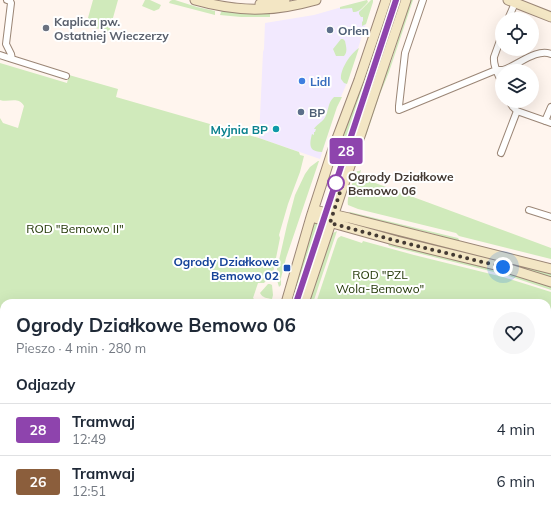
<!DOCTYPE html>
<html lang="pl">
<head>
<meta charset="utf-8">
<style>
	:root { --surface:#fff; --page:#f6f6f7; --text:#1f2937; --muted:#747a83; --line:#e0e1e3 }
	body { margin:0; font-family:Mulish,sans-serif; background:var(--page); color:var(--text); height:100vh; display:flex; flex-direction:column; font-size:15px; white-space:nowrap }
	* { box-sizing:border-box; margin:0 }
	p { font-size:13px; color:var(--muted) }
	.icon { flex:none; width:22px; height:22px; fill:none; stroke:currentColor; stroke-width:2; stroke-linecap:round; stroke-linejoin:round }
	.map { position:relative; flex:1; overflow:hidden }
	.panel { position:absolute; left:0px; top:299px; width:551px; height:216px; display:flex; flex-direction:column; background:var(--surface); border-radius:12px 12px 0 0; box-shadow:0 4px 16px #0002 }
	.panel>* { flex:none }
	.badge { padding:0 8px; border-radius:3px; font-size:14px; line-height:26px }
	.fabs { position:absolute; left:495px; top:12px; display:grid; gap:8px }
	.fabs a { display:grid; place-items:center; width:44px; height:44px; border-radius:50%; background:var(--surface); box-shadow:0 4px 16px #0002; font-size:20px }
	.you { position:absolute; width:20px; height:20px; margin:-10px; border:3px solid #fff; border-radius:50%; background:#1a73e8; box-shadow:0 0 0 6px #1a73e833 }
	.map>.badge { position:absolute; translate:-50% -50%; box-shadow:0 0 0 2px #fff }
	h2 { padding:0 16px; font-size:15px; line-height:36px }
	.round { display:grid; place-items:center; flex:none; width:42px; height:42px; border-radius:21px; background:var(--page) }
	.headline { display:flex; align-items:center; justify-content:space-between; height:68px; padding:0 16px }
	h1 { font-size:19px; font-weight:700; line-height:30px }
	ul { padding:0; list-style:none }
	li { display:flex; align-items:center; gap:12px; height:52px; padding:0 16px; border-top:1px solid var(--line) }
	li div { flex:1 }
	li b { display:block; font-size:15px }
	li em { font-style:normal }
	li .badge { min-width:44px; font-weight:700; text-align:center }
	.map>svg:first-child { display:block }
</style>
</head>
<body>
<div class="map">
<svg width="551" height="515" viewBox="0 0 551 515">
	<rect width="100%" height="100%" fill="#fff5ee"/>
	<path fill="#f2e9fe" d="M356,3L368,17L347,83L336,108L320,159L259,138L263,52L264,49L265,23L314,15Z
		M0,364L4,365V511H126L123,515H0Z
		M206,511H365L364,515H203Z"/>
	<path fill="#d0eabb" d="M93,0H118L109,32L86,25Z
		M145,0H150L161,5L159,9L154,11L142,6Z
		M172,0H175L197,7L215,11V15L169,3L170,1Z
		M367,0L368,2C364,6 359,13 353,12L352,8L340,9V7Z
		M371,0H373V2L366,24L362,26V22L363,21V17H361L359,14V12Z
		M389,0H394L379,47L384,48L352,144L342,141Z
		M411,0H413L389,72L380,94L366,136L362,138L382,82L391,62Z
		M222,11L245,13H270V17H241L220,15L221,12Z
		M341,39H343L345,41C346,46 348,52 344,56H336L333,49Z
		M359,48L347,84L344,83L341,79C340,69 351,53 359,48Z
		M0,63L67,83L69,75L118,89L116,97L259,138L299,152L300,155L304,156L300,172L288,204L279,235L280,238L273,273L264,283H258L253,298L254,299L253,303H4V365L0,364V118L3,123L18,128L24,106C18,96 9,103 0,100Z
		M334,97H342L337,107L322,152C309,152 309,145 312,134L314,135V132H315L316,129H314C317,124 321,123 324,119C329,112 327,103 334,97Z
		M318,161H319L286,258L281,278V285L279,287L277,280V269L287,225L295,195L305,174L310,167Z
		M361,170L359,177L551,248V259L459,236L456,233L358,209L348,205C346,198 354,179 357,171H359Z
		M350,212L458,238L460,241L540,261L551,264V266L456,242L434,234L348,213Z
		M346,222L551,273V278L385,234Z
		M314,223L318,224L292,303H289Z
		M323,226L325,227L300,303H297Z
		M337,231L313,303H309L331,236L333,233Z
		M341,236L362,243L363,241L414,255L503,277L551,292V515H384L385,511H547V303H316L337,240L338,238Z
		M388,244L400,245L495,269L551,286V290L506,275L389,246Z
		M268,284H270L272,285L273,295L272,299C266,298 263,298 260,293Z"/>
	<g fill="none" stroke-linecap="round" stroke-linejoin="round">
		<g stroke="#9b8676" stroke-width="8">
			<path id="street" d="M7,0L10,1L11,3L6,44L11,54L12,59L66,76
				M423,0L405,53L399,106V110L496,70C499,70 501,70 503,70C517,66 536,48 551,54
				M508,19L515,3
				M502,35L494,57C493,66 498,74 502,83
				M0,55L12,59
				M509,101L513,107L517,111L551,123
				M545,121L551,107
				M501,153L517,111
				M529,210L551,217
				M367,515L368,511"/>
		</g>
		<g stroke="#9b8676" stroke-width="11">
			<path id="secondary" d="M195,0C216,6 239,10 262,9C280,9 298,5 316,0
				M508,0L551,17
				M260,4L285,0
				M314,210L349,218L551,269
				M311,217L397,241L503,267L551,282
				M286,303L311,217L333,149L359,80L386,0
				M304,303C337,202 372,101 406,0
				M167,515L170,511
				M188,515L191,511"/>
		</g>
		<use href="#street" stroke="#fff" stroke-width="6"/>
		<use href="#secondary" stroke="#f3e6c4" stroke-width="9"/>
		<path stroke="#9d938c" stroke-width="1" d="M293,303L392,0
			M176,515L179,511"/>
	</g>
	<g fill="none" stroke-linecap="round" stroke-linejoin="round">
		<g stroke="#fff" stroke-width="9">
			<path id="line" d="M296,303L396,0"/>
		</g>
		<use href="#line" stroke="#8e44ad" stroke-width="6"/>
		<path stroke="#443a33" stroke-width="4" stroke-dasharray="0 7.2" d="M336,183L342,186L330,223L397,241L503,267"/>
	</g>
	<circle fill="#6b7280" stroke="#fff" stroke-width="1.5" cx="46" cy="28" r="4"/>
	<g fill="#5c6f8a" stroke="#fff" stroke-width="1.5">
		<circle cx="330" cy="30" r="4"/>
		<circle cx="301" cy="112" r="4"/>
	</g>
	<circle fill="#3f7fe0" stroke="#fff" stroke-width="1.5" cx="302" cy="81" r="4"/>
	<circle fill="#0f9aa8" stroke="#fff" stroke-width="1.5" cx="276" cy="129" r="4"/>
	<circle fill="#fff" stroke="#8e44ad" stroke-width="2" cx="336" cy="183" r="8"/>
	<rect fill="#1a4fb4" stroke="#fff" stroke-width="1.5" x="283" y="264" width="8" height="8" rx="2"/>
	<g text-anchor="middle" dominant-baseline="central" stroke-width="4" stroke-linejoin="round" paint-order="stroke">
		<g font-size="12" font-weight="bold" fill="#5b616d" stroke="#fff" text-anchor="start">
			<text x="54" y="21">Kaplica pw.<tspan x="54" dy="14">Ostatniej Wieczerzy</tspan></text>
		</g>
		<g font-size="12" font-weight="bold" fill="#4e5e75" stroke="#fff" text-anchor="start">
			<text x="338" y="30">Orlen</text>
			<text x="309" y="112">BP</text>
		</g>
		<g font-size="12" font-weight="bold" fill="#366cbe" stroke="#fff" text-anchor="start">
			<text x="310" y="81">Lidl</text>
		</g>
		<g font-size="12" font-weight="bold" fill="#0d838f" stroke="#fff" text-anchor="end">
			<text x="268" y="129">Myjnia BP</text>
		</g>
		<g font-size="12" font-weight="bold" fill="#443a33" stroke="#fff" text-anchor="start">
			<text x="348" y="176">Ogrody Działkowe<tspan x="348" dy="14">Bemowo 06</tspan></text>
		</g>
		<g font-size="12" fill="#223706" stroke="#fff">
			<text x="75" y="228">ROD "Bemowo II"</text>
			<text x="380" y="274">ROD "PZL<tspan x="380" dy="14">Wola-Bemowo"</tspan></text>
		</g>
		<g font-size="12" font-weight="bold" fill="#164399" stroke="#fff" text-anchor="end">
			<text x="279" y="261">Ogrody Działkowe<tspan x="279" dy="14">Bemowo 02</tspan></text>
		</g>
	</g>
</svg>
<div class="fabs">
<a><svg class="icon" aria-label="locate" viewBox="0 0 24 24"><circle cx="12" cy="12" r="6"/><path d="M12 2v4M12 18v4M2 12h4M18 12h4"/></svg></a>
<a><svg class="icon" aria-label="layers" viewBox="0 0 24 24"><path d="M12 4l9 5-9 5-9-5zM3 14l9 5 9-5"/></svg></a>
</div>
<div class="you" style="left:503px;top:267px"></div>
<b class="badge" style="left:346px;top:151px;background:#8e44ad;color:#fff">28</b>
<section class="panel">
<div class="headline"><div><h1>Ogrody Działkowe Bemowo 06</h1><p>Pieszo · 4 min · 280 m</p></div><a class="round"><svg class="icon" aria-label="heart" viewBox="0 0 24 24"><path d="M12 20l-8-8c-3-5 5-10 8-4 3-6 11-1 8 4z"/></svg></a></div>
<h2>Odjazdy</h2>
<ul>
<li><span class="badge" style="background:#8e44ad;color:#fff">28</span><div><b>Tramwaj</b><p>12:49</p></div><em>4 min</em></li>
<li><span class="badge" style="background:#8b5e3c;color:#fff">26</span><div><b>Tramwaj</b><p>12:51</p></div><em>6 min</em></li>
</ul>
</section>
</div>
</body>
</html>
